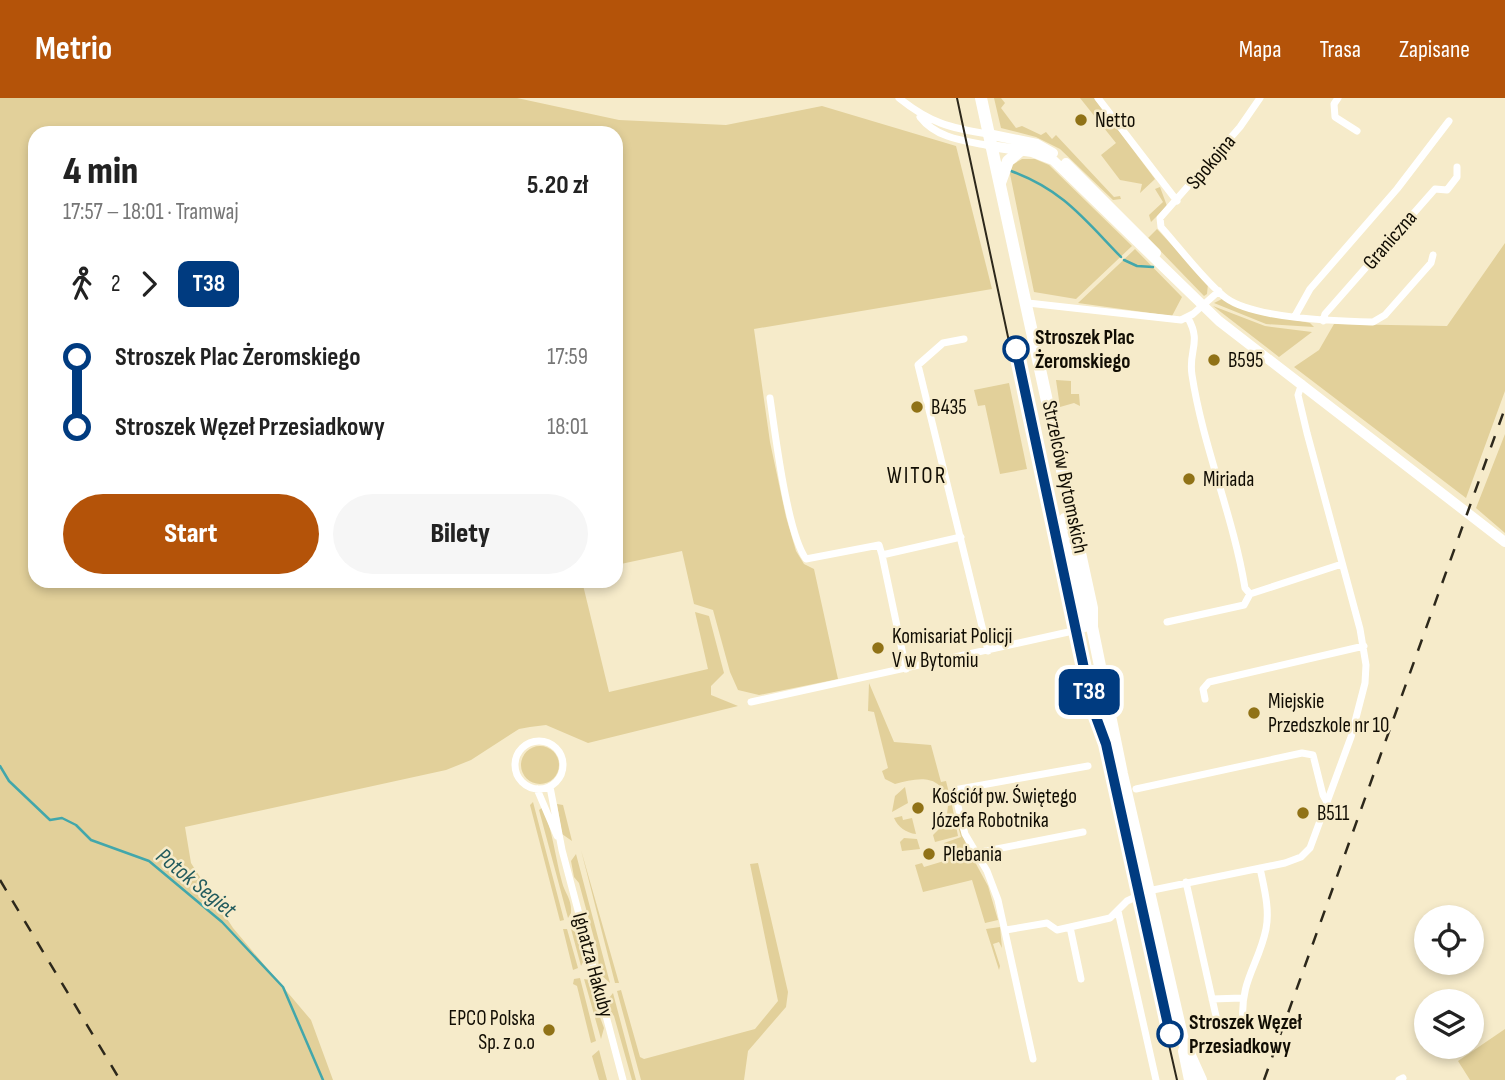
<!DOCTYPE html>
<html lang="pl">
<head>
<meta charset="utf-8">
<style>
	:root { --surface:#fff; --page:#f6f6f6; --text:#222; --muted:#767676; --accent:#b45309 }
	body { margin:0; font-family:"Sofia Sans Condensed",sans-serif; background:var(--page); color:var(--text); height:100vh; display:flex; flex-direction:column; font-size:26px; white-space:nowrap }
	* { box-sizing:border-box; margin:0 }
	p { font-size:23px; color:var(--muted) }
	.icon { flex:none; width:38px; height:38px; fill:none; stroke:currentColor; stroke-width:2; stroke-linecap:round; stroke-linejoin:round }
	.map { position:relative; flex:1; overflow:hidden }
	.drawer { position:absolute; left:28px; top:28px; width:595px; height:462px; display:flex; flex-direction:column; background:var(--surface); border-radius:21px; box-shadow:0 4px 10px #0003 }
	.drawer>* { flex:none }
	.badge { padding:0 14px; border-radius:10px; font-size:24px; line-height:46px }
	.buttons { position:absolute; left:1414px; top:807px; display:grid; gap:14px }
	.buttons a { display:grid; place-items:center; width:70px; height:70px; border-radius:50%; background:var(--surface); box-shadow:0 4px 10px #0003; font-size:35px }
	.map>.badge { position:absolute; translate:-50% -50%; box-shadow:0 0 0 4px #fff }
	.legs { display:flex; align-items:center; gap:10px; height:77px; padding:0 35px; font-size:23px }
	.legs p { margin-inline-start:auto }
	.overview { display:flex; align-items:center; justify-content:space-between; height:119px; padding:0 35px }
	h1 { font-size:38px; font-weight:800; line-height:52px }
	.primary-button { display:flex; gap:14px; margin-top:auto; padding:14px 35px }
	.primary-button a { flex:1; height:80px; border-radius:42px; background:var(--accent); color:#fff; font-size:28px; font-weight:800; line-height:80px; text-align:center }
	.primary-button a+a { background:var(--page); color:var(--text) }
	ul { padding:0 35px; list-style:none }
	li { display:flex; align-items:center; gap:24px; height:70px; font-size:26px }
	li i { display:grid; place-items:center; width:10px; height:100%; margin:0 9px; background:currentColor }
	li i::after { content:''; width:18px; height:18px; margin:-9px; border:5px solid; border-radius:50%; background:var(--surface) }
	li p { margin-inline-start:auto }
	li:first-child i { background:linear-gradient(#0000 50%,currentColor 0) }
	li:last-child i { background:linear-gradient(currentColor 50%,#0000 0) }
	header { display:flex; align-items:center; gap:42px; box-sizing:border-box; height:98px; padding:0 35px; background:var(--accent); color:#fff }
	header strong { font-size:33px }
	nav { display:flex; gap:38px; margin-inline-start:auto; font-size:24px }
	.map>svg:first-child { display:block }
</style>
</head>
<body>
<header>
<strong>Metrio</strong>
<nav><a>Mapa</a><a>Trasa</a><a>Zapisane</a></nav>
</header>
<div class="map">
<svg width="1505" height="982" viewBox="0 0 1505 982">
	<rect width="100%" height="100%" fill="#f6ebca"/>
	<path fill="#e2d09a" d="M0,0H517L619,22L726,27L822,8L956,48L992,191L754,231L770,344L786,419L796,453L804,466L814,471L838,581L759,597L738,592L730,574L713,512L694,506L682,453L616,467V35H35V483H582L609,594L708,571L695,514L709,518L724,575L711,588V597L738,608L588,645L546,627L530,629L519,631L471,662L446,672L185,729L191,765L233,830L311,922L333,982H0Z
		M994,0H1001L1005,5L1001,10L1016,30L1022,28L1041,37L1046,34L1052,41L1056,37L1114,99L1120,98L1121,101L1113,102L1060,51L1036,39L1001,30Z
		M1080,0H1094L1155,81L1140,95L1142,86L1120,82L1101,57L1116,45Z
		M1022,61H1035L1049,67L1132,148L1076,201L1034,194L1010,76L1012,67Z
		M1160,89L1167,108L1151,124L1149,117L1163,104L1155,91Z
		M1157,131L1208,186L1207,196L1204,198L1148,140Z
		M1505,145V293L1466,400L1294,269L1319,252L1334,226L1447,228Z
		M1135,151L1182,199L1172,218L1078,205Z
		M1222,201L1247,212L1310,225L1314,229L1266,226L1214,205Z
		M1213,208L1265,228L1312,234L1279,259Z
		M1056,282L1071,283V296H1079L1080,308L1074,305L1060,309Z
		M1009,285L1027,371L1000,376L985,307L978,308L974,292Z
		M1505,336V435L1476,410Z
		M869,585L894,644L931,647L941,684L946,683L950,699L946,700C939,674 914,681 895,686L885,681L882,673L888,670L874,614L868,613Z
		M521 667a19 19 0 1 1 38 0a19 19 0 1 1-38 0Z
		M905,689L908,705L892,714L895,698Z
		M533,704L564,822L560,823L530,707Z
		M557,706L563,707L572,743L562,736Z
		M952,707L958,738L935,744L933,737L946,724L948,708Z
		M543,709C553,735 555,758 562,784C565,796 572,801 571,815L568,820L539,712Z
		M902,718L903,722L912,720L916,736C906,735 898,729 894,720Z
		M956,721L969,753L988,788L998,822L985,825L972,782L923,794L915,767L922,765L924,769L944,763V745L961,739Z
		M904,740L917,741L920,751L902,753L900,744Z
		M581,752L619,885H615Z
		M576,756L610,885L599,875L598,855L579,785L574,779L571,763Z
		M758,765L788,894L786,909L748,953L744,982H641L617,893L621,892L640,959L644,961L755,931L778,903L750,766Z
		M1000,829L1002,850L999,844L993,846L1000,868L999,872L986,831Z
		M563,831H567L578,870L573,872Z
		M571,831L580,838L585,860L581,868Z
		M580,880L596,943L591,945L577,888L573,886L574,881Z
		M584,881L590,882L595,893L593,900L604,930L601,941Z
		M613,895L636,982H632L614,918L609,911V900Z
		M1505,931V982H1470L1458,963Z
		M599,952L607,982H599L592,958Z"/>
	<g fill="none" stroke-linecap="round" stroke-linejoin="round">
		<path stroke="#42a7ab" stroke-width="2.5" d="M1011,73C1063,92 1084,121 1121,159
			M1124,162L1137,168L1153,169
			M0,668L9,683L50,722L62,720L76,727L91,742L149,763L222,824L283,889L323,982"/>
		<path stroke="#fff" stroke-width="7" d="M899,0C930,25 950,30 988,36
			M1098,0L1177,103
			M1260,0L1240,29L1160,120L1161,129C1179,149 1206,185 1226,200C1255,221 1337,223 1373,224L1385,217L1431,165L1433,157
			M1338,0L1334,6L1335,19L1357,33
			M920,19C937,41 966,43 991,48
			M1028,205L1181,222L1193,216L1219,193
			M1295,218L1310,191L1397,91L1449,23
			M1188,220C1202,245 1188,252 1192,277C1203,349 1233,417 1245,490L1250,496
			M1323,223L1325,216L1435,91L1447,92L1457,79V69
			M964,241L943,245L918,267L988,553
			M770,300C775,334 787,435 806,461L879,447L882,457
			M1167,524L1244,507L1250,496L1342,466
			M906,571L882,457L961,439
			M1205,601L1203,591L1209,584L1364,548
			M751,604L1091,529
			M515 667a24 24 0 1 1 48 0a24 24 0 1 1-48 0Z
			M550,689L562,752L623,982
			M537,691L557,738
			M1136,691L1302,655L1313,657L1323,697L1328,706
			M976,755L1083,734
			M1186,784L1218,927C1229,930 1236,931 1243,922C1240,883 1259,866 1266,831C1270,811 1264,790 1260,770
			M1118,813L1156,982
			M1070,829L1081,881
			M1006,832L1047,825L1057,832L1110,820L1127,803L1148,793L1285,765L1301,759L1310,750L1351,639L1365,585L1366,567L1360,531L1307,335L1298,297L1302,285
			M1212,901L1242,900
			M1033,961L998,802L987,773L965,736L954,692L1088,668
			M1399,982L1403,980"/>
		<path stroke="#fff" stroke-width="10" d="M988,36L1037,46L1053,55
			M991,48L1032,54L1053,62L1219,223L1505,444
			M1066,65L1156,155"/>
		<path stroke="#fff" stroke-width="12" d="M981,0L1092,510V529L1122,676L1183,942L1201,982
			M1000,85L1008,63L1021,52
			M1065,421L1083,518L1092,529
			M1184,953L1190,982"/>
		<path stroke="#2d281b" stroke-width="2" d="M957,0L1087,609L1101,649L1177,982"/>
		<path stroke="#2d281b" stroke-width="2.5" stroke-dasharray="12 12" stroke-linecap="butt" d="M0,782L120,982
			M1264,982L1505,310"/>
	</g>
	<g fill="none" stroke-linecap="round" stroke-linejoin="round">
		<g stroke="#fff" stroke-width="16">
			<path id="line-1" d="M1016,251L1092,608L1106,646L1170,936"/>
		</g>
		<use href="#line-1" stroke="#003b80" stroke-width="10"/>
	</g>
	<g fill="#907217" stroke="#f6ebca" stroke-width="2.5">
		<circle cx="1081" cy="22" r="7"/>
		<circle cx="1214" cy="262" r="7"/>
		<circle cx="917" cy="309" r="7"/>
		<circle cx="1189" cy="381" r="7"/>
		<circle cx="878" cy="550" r="7"/>
		<circle cx="1254" cy="615" r="7"/>
		<circle cx="918" cy="710" r="7"/>
		<circle cx="1303" cy="715" r="7"/>
		<circle cx="929" cy="756" r="7"/>
		<circle cx="549" cy="932" r="7"/>
	</g>
	<g fill="#fff" stroke="#003b80" stroke-width="3.5">
		<circle cx="1016" cy="251" r="12"/>
		<circle cx="1170" cy="936" r="12"/>
	</g>
	<g text-anchor="middle" dominant-baseline="central" stroke-width="5" stroke-linejoin="round" paint-order="stroke">
		<g font-size="21" fill="#110d03" stroke="#f6ebca" text-anchor="start">
			<text x="1095" y="22">Netto</text>
			<text x="1228" y="262">B595</text>
			<text x="931" y="309">B435</text>
			<text x="1203" y="381">Miriada</text>
			<text x="892" y="538">Komisariat Policji<tspan x="892" dy="24">V w Bytomiu</tspan></text>
			<text x="1268" y="603">Miejskie<tspan x="1268" dy="24">Przedszkole nr 10</tspan></text>
			<text x="932" y="698">Kościół pw. Świętego<tspan x="932" dy="24">Józefa Robotnika</tspan></text>
			<text x="1317" y="715">B511</text>
			<text x="943" y="756">Plebania</text>
			<text x="535" y="920" text-anchor="end">EPCO Polska<tspan x="535" dy="24">Sp. z o.o</tspan></text>
		</g>
		<g font-size="21" fill="#110d03" stroke="#f6ebca">
			<text transform="translate(1211 64) rotate(-50)">Spokojna</text>
			<text transform="translate(1390 142) rotate(-49)">Graniczna</text>
			<text transform="translate(1065 379) rotate(78)">Strzelców Bytomskich</text>
			<text transform="translate(593 867) rotate(75)">Ignatza Hakuby</text>
		</g>
		<g font-size="21" font-weight="bold" fill="#110d03" stroke="#f6ebca" text-anchor="start">
			<text x="1035" y="239">Stroszek Plac<tspan x="1035" dy="24">Żeromskiego</tspan></text>
			<text x="1189" y="924">Stroszek Węzeł<tspan x="1189" dy="24">Przesiadkowy</tspan></text>
		</g>
		<g font-size="23" letter-spacing="2" fill="#110d03" stroke="#f6ebca">
			<text x="917" y="378">WITOR</text>
		</g>
		<g font-size="23" font-style="italic" fill="#225b5d" stroke="#f6ebca">
			<text transform="translate(196 785) rotate(39)">Potok Segiet</text>
		</g>
	</g>
</svg>
<div class="buttons">
<a><svg class="icon" aria-label="locate" viewBox="0 0 24 24"><circle cx="12" cy="12" r="6"/><path d="M12 2v4M12 18v4M2 12h4M18 12h4"/></svg></a>
<a><svg class="icon" aria-label="layers" viewBox="0 0 24 24"><path d="M12 4l9 5-9 5-9-5zM3 14l9 5 9-5"/></svg></a>
</div>
<b class="badge" style="left:1089px;top:594px;background:#003b80;color:#fff">T38</b>
<section class="drawer">
<div class="overview"><div><h1>4 min</h1><p>17:57 – 18:01 · Tramwaj</p></div><b>5.20 zł</b></div>
<div class="legs"><svg class="icon" aria-label="walk" viewBox="0 0 24 24"><circle cx="13" cy="4" r="2"/><path d="M13 8l-2 6 4 7M11 14l-3 7M7 12l3-4h3l4 4"/></svg>2<svg class="icon" aria-label="forward" viewBox="0 0 24 24"><path d="M9 5l7 7-7 7"/></svg><b class="badge" style="background:#003b80;color:#fff">T38</b></div>
<ul>
<li><i style="color:#003b80"></i><b>Stroszek Plac Żeromskiego</b><p>17:59</p></li>
<li><i style="color:#003b80"></i><b>Stroszek Węzeł Przesiadkowy</b><p>18:01</p></li>
</ul>
<div class="primary-button"><a>Start</a><a>Bilety</a></div>
</section>
</div>
</body>
</html>
